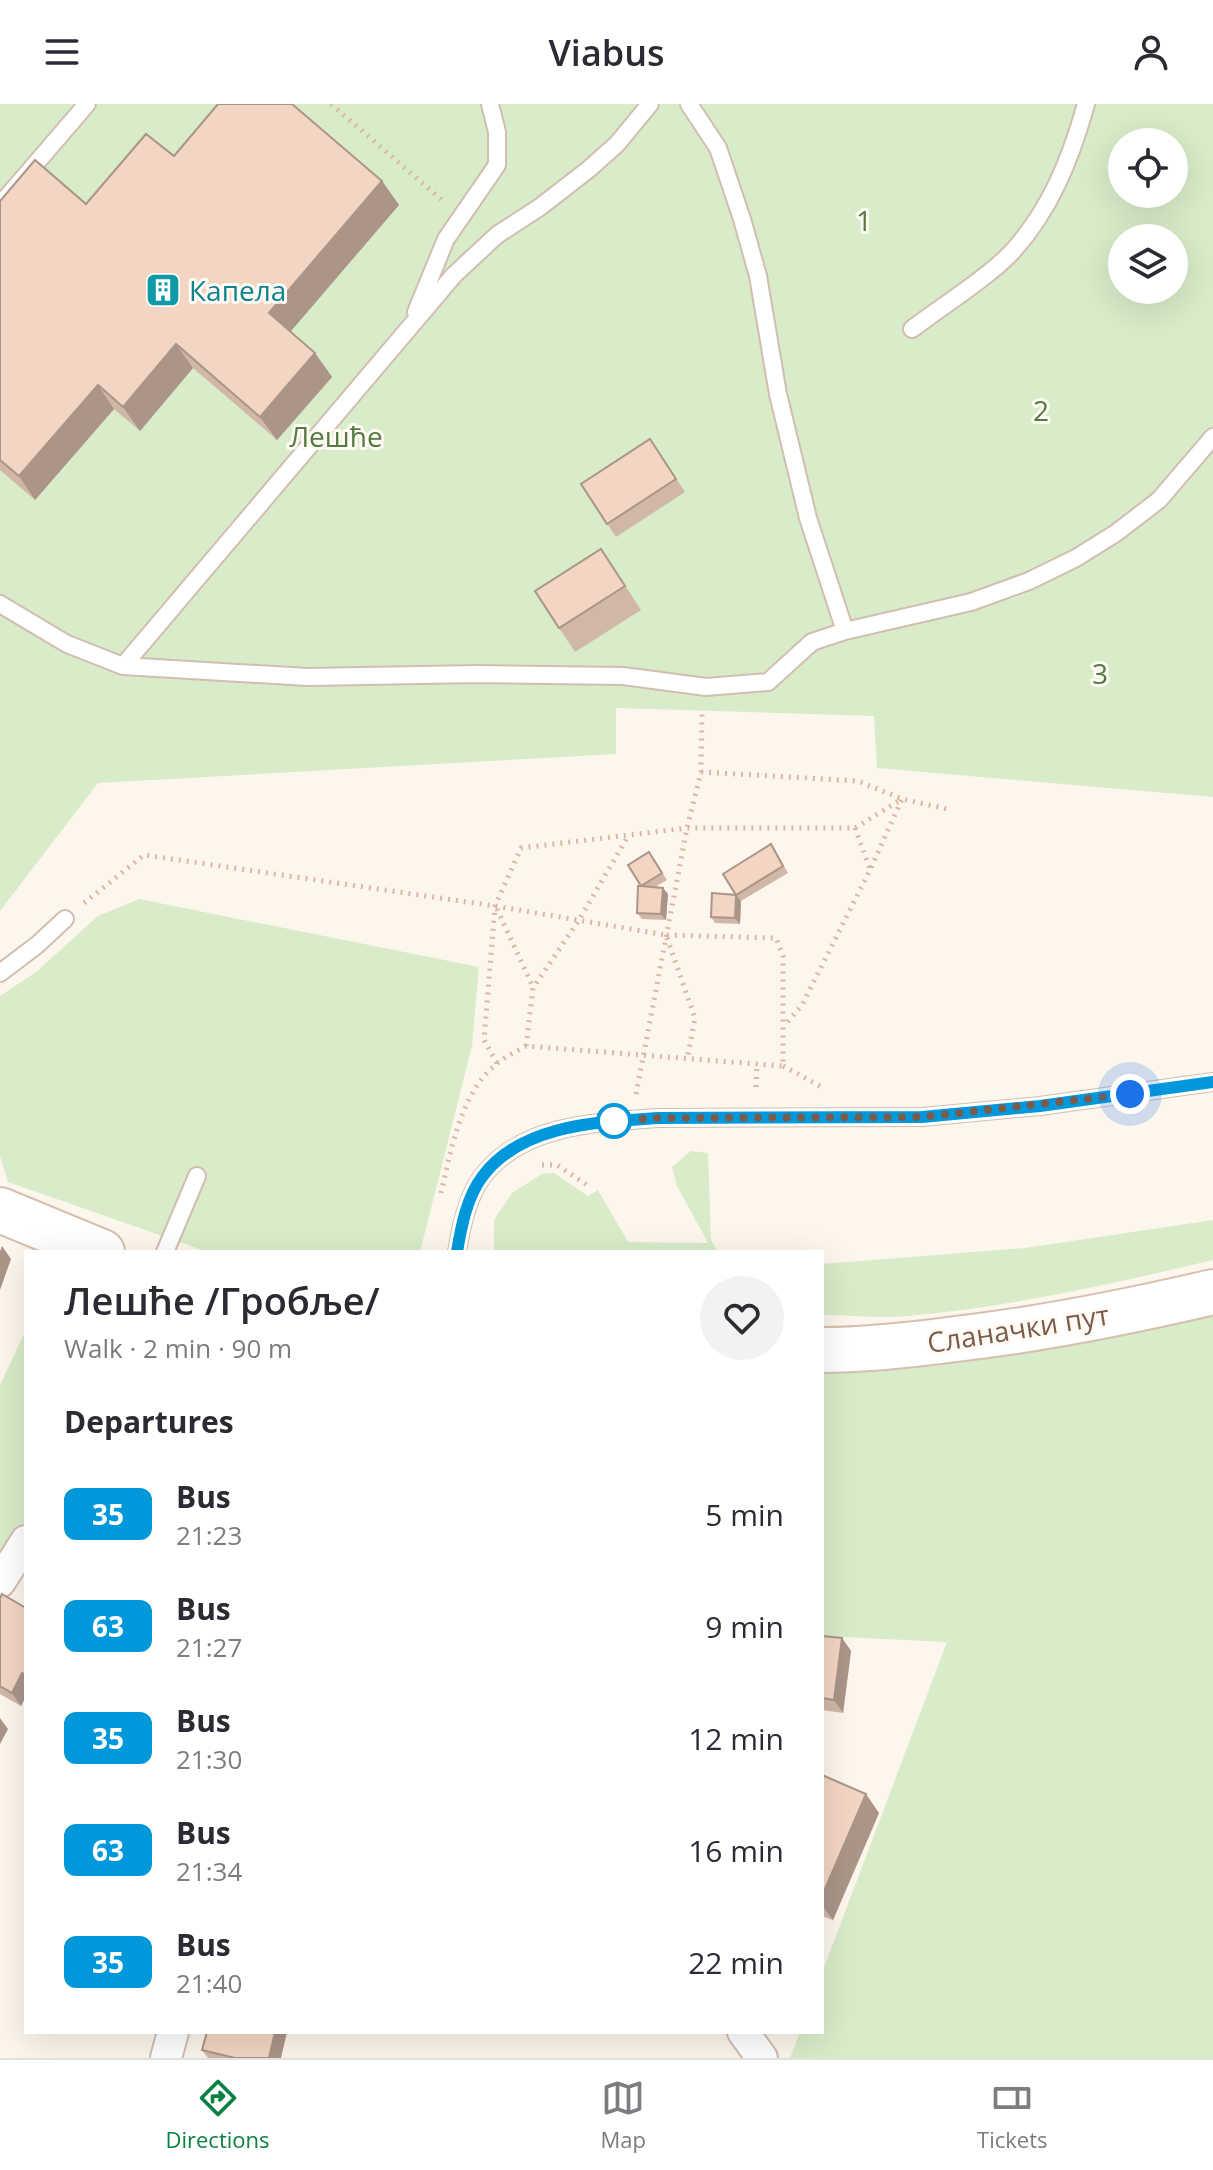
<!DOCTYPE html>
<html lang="en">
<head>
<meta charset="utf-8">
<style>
	:root { --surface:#fff; --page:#f2f2f3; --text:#2b2b33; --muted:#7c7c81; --line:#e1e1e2; --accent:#0b8043 }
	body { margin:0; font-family:"Open Sans",sans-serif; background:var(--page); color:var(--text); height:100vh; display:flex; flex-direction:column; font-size:30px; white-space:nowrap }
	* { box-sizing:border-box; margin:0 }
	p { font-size:26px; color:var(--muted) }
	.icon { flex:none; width:44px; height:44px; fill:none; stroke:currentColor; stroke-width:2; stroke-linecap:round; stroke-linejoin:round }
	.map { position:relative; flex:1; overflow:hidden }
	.drawer { position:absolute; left:24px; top:1146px; width:800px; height:784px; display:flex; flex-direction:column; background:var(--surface); border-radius:0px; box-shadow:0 8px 32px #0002 }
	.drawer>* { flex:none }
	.badge { padding:0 16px; border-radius:12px; font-size:28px; line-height:52px }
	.buttons { position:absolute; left:1108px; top:24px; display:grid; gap:16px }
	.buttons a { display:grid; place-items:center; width:80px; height:80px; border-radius:50%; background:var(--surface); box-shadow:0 8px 32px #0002; font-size:40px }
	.you { position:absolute; width:40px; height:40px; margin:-20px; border:6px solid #fff; border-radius:50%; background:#1a73e8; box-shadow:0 0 0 12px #1a73e833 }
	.map>.badge { position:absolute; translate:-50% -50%; box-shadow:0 0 0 4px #fff }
	h2 { padding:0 40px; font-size:30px; line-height:72px }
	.round { display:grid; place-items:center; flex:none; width:84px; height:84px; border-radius:42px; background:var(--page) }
	.summary { display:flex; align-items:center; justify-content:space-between; height:136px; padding:0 40px }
	h1 { font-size:38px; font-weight:600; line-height:60px }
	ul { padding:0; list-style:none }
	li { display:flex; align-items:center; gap:24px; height:112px; padding:0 40px }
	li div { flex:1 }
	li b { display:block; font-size:30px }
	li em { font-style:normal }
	li .badge { min-width:88px; font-weight:700; text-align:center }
	header { display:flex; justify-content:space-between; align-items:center; height:104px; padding:0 40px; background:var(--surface); font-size:36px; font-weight:600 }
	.tabs { display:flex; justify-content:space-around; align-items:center; height:112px; border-top:2px solid var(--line); background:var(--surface); font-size:22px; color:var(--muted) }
	.tabs a { display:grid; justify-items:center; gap:4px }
	.tabs .active { color:var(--accent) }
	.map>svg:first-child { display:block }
</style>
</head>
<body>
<header><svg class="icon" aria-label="menu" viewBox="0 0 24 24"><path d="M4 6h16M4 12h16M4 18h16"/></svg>Viabus<svg class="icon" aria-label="person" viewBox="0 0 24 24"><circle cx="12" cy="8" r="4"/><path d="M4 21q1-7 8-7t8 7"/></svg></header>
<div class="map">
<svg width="1213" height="1954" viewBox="0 0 1213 1954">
	<rect width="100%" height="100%" fill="#fdf6ec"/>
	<path fill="#d8ecc9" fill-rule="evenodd" d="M0,0H1213V693L877,664L874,612L616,604V650L98,679L0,807ZM1122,38H1174V90H1122ZM1122,134H1174V186H1122Z
		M139,795L479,863L472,942L420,1148H208L8,1078L0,1052V892L36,868L98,812Z
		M691,1047L708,1049L711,1136L718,1148H494V1116L512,1089L542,1070L554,1069L588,1092L598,1086L628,1138L708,1139L677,1082L672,1063Z
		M1213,1116V1156C1112,1180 1011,1203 907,1212C880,1215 850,1211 822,1211V1160L1025,1144Z
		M1213,1188V1954H790L800,1928H822V1869L947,1538L822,1532V1246Z
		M26,1226V1431L0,1475V1281Z"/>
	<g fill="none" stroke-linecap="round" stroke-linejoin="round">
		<g stroke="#d1beb0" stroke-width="20">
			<path id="lane" d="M689,0L718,44L742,115L758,172L778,290L808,414L845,527
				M0,101L87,0
				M416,208L446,135L497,61V28L490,0
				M912,225C941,203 987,174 1011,149C1050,107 1071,54 1086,0
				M0,500L67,540L123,562L308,573L477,570L623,572L706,583L768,578L812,538L845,527L971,498L1029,477L1076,454L1116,429L1159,396L1213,333
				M123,562L454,171L497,131L540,103L589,65L617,40L650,0
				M0,869L37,841L65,815
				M165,1148L197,1072
				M457,1148C461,1123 467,1094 482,1073C521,1020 599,1018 658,1014L922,1013L1040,1002L1213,978"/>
		</g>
		<g stroke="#d1beb0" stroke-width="34">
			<path id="street" d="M0,1478L26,1437
				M743,1928L762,1954
				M166,1954L173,1928"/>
		</g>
		<g stroke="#d6c0b0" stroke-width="48">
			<path id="secondary" d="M0,1106L102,1148
				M822,1246C867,1246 911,1241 956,1235C1042,1225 1128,1208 1213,1188"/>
		</g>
		<path stroke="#d9b8a5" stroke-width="5" stroke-dasharray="2 6" stroke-linecap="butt" d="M331,0L442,96
			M701,668L858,677L902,695L952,706
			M855,724L870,765
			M84,799L144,751L495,802L666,831L695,914L687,956
			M497,805L533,883
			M526,942L533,884L579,816L628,732
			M497,959L484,936L495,802L521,744L687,724H855L902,695L870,766L802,901L784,922
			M783,962L820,982
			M756,983L757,960
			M636,990L687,724L701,668L702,607
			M542,1061H557L590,1083
			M441,1089C451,1046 461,986 499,958C507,952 517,947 526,942L783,962V852L776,834L666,831"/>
		<use href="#lane" stroke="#fff" stroke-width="16"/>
		<use href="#street" stroke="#fff" stroke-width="30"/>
		<use href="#secondary" stroke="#fff" stroke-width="44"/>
	</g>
	<path fill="#d1b7a8" d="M174,52L382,77L399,101L290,227L315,249L332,273L277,336L193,264L140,327L114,305L35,396L0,366V97L86,100Z
		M650,335L685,388L616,433L581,380Z
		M617,469L641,506L575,548L559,524Z
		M771,740L788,769L741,797L740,820L715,819L711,813L736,791Z
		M649,748L667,776L655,783L663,784L668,790L666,816L642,815L637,809Z
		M0,1494L26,1504V1592L21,1602L0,1590Z
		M822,1532L842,1534L851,1547L843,1609L822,1606Z
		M822,1671L879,1709L833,1816L822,1812Z
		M202,1946L281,1954H208Z"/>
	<path fill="#aa9588" d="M382,77L399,101L286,233L269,209Z
		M176,240L193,264L140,327L123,303Z
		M315,249L332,273L277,336L260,313Z
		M98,281L114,305L35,396L19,372Z
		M663,784L668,790L666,816L661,810Z
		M736,791L741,797L740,820L735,814Z
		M2,1142L11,1155L0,1186V1147Z
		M842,1534L851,1547L843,1609L834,1596Z
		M22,1569L26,1574V1592L21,1602L12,1589Z
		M0,1614L8,1625L0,1640Z
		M866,1690L879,1709L833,1816L822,1801V1792Z
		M275,1928H287L281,1954H269Z"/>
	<path fill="#f3d5c3" stroke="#aa9588" stroke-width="2" d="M218,0H292L382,77L269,209L315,249L260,313L176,240L123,303L98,281L19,372L0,356V97L35,56L86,100L146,30L174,52Z
		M650,335L676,375L607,420L581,380Z
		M601,445L625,482L559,524L535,487Z
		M771,740L783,762L736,791L723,770Z
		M649,748L662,769L641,782L663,784L661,810L637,809L638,782H641L628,761Z
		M712,789L736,791L735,814L711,813Z
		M2,1490L26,1504V1571L22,1569L12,1589L0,1582V1494Z
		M822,1532L842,1534L834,1596L822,1594Z
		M822,1671L866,1690L822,1792Z
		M207,1928H275L269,1954H235L202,1946Z"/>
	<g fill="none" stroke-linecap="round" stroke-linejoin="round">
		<g stroke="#fff" stroke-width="18">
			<path id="line" d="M457,1148C461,1123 467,1093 482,1073C521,1020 599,1018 658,1014L922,1013L1040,1002L1213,978"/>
		</g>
		<use href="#line" stroke="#0098da" stroke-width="12"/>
		<path stroke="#7a5c4d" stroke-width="8" stroke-dasharray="0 14.4" d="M614,1017L658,1014L922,1013L1130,990"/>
	</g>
	<defs>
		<g id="building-square" transform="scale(1.8)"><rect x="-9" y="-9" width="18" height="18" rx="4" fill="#0f9aa8" stroke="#fffaf3"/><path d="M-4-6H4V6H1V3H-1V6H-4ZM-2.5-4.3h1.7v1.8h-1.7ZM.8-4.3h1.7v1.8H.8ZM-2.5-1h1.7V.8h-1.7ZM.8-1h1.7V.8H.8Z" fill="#fff"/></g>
	</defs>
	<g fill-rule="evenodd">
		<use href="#building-square" x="163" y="186"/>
	</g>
	<circle fill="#fff" stroke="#0098da" stroke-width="4" cx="614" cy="1017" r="16"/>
	<g text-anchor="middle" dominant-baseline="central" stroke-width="6" stroke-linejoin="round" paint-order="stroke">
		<g font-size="28" fill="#537a41" stroke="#fffaf3">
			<text x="864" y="116">1</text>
			<text x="1041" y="306">2</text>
			<text x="336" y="332">Лешће</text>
			<text x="1100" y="569">3</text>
		</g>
		<g font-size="28" fill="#0d838f" stroke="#fffaf3" text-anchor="start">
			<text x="189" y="186">Капела</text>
		</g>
		<g font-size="28" fill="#7a5c4d" stroke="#fffaf3">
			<text transform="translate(1018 1224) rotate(-9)">Сланачки пут</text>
		</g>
	</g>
</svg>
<div class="buttons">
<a><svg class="icon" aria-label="locate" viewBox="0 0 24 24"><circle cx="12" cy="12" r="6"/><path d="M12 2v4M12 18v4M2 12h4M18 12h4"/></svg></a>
<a><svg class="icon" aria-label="layers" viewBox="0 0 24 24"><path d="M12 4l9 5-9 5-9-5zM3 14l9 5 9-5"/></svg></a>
</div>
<div class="you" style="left:1130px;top:990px"></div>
<section class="drawer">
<div class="summary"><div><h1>Лешће /Гробље/</h1><p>Walk · 2 min · 90 m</p></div><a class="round"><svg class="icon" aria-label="heart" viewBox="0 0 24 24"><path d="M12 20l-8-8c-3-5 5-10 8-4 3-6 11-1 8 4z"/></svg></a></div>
<h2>Departures</h2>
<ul>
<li><span class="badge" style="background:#0098da;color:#fff">35</span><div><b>Bus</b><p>21:23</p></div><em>5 min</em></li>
<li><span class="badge" style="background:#0098da;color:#fff">63</span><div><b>Bus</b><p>21:27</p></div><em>9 min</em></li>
<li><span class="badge" style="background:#0098da;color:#fff">35</span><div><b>Bus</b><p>21:30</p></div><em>12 min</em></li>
<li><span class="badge" style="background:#0098da;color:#fff">63</span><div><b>Bus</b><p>21:34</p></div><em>16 min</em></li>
<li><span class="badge" style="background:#0098da;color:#fff">35</span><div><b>Bus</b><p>21:40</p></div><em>22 min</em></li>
</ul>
</section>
</div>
<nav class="tabs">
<a class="active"><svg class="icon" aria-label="directions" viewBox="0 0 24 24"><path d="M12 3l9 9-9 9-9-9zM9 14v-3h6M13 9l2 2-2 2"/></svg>Directions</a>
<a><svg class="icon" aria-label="map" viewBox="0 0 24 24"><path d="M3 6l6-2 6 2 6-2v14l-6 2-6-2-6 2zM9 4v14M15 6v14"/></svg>Map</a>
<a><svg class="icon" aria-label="tickets" viewBox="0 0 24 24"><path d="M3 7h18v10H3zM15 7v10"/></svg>Tickets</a>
</nav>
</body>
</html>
